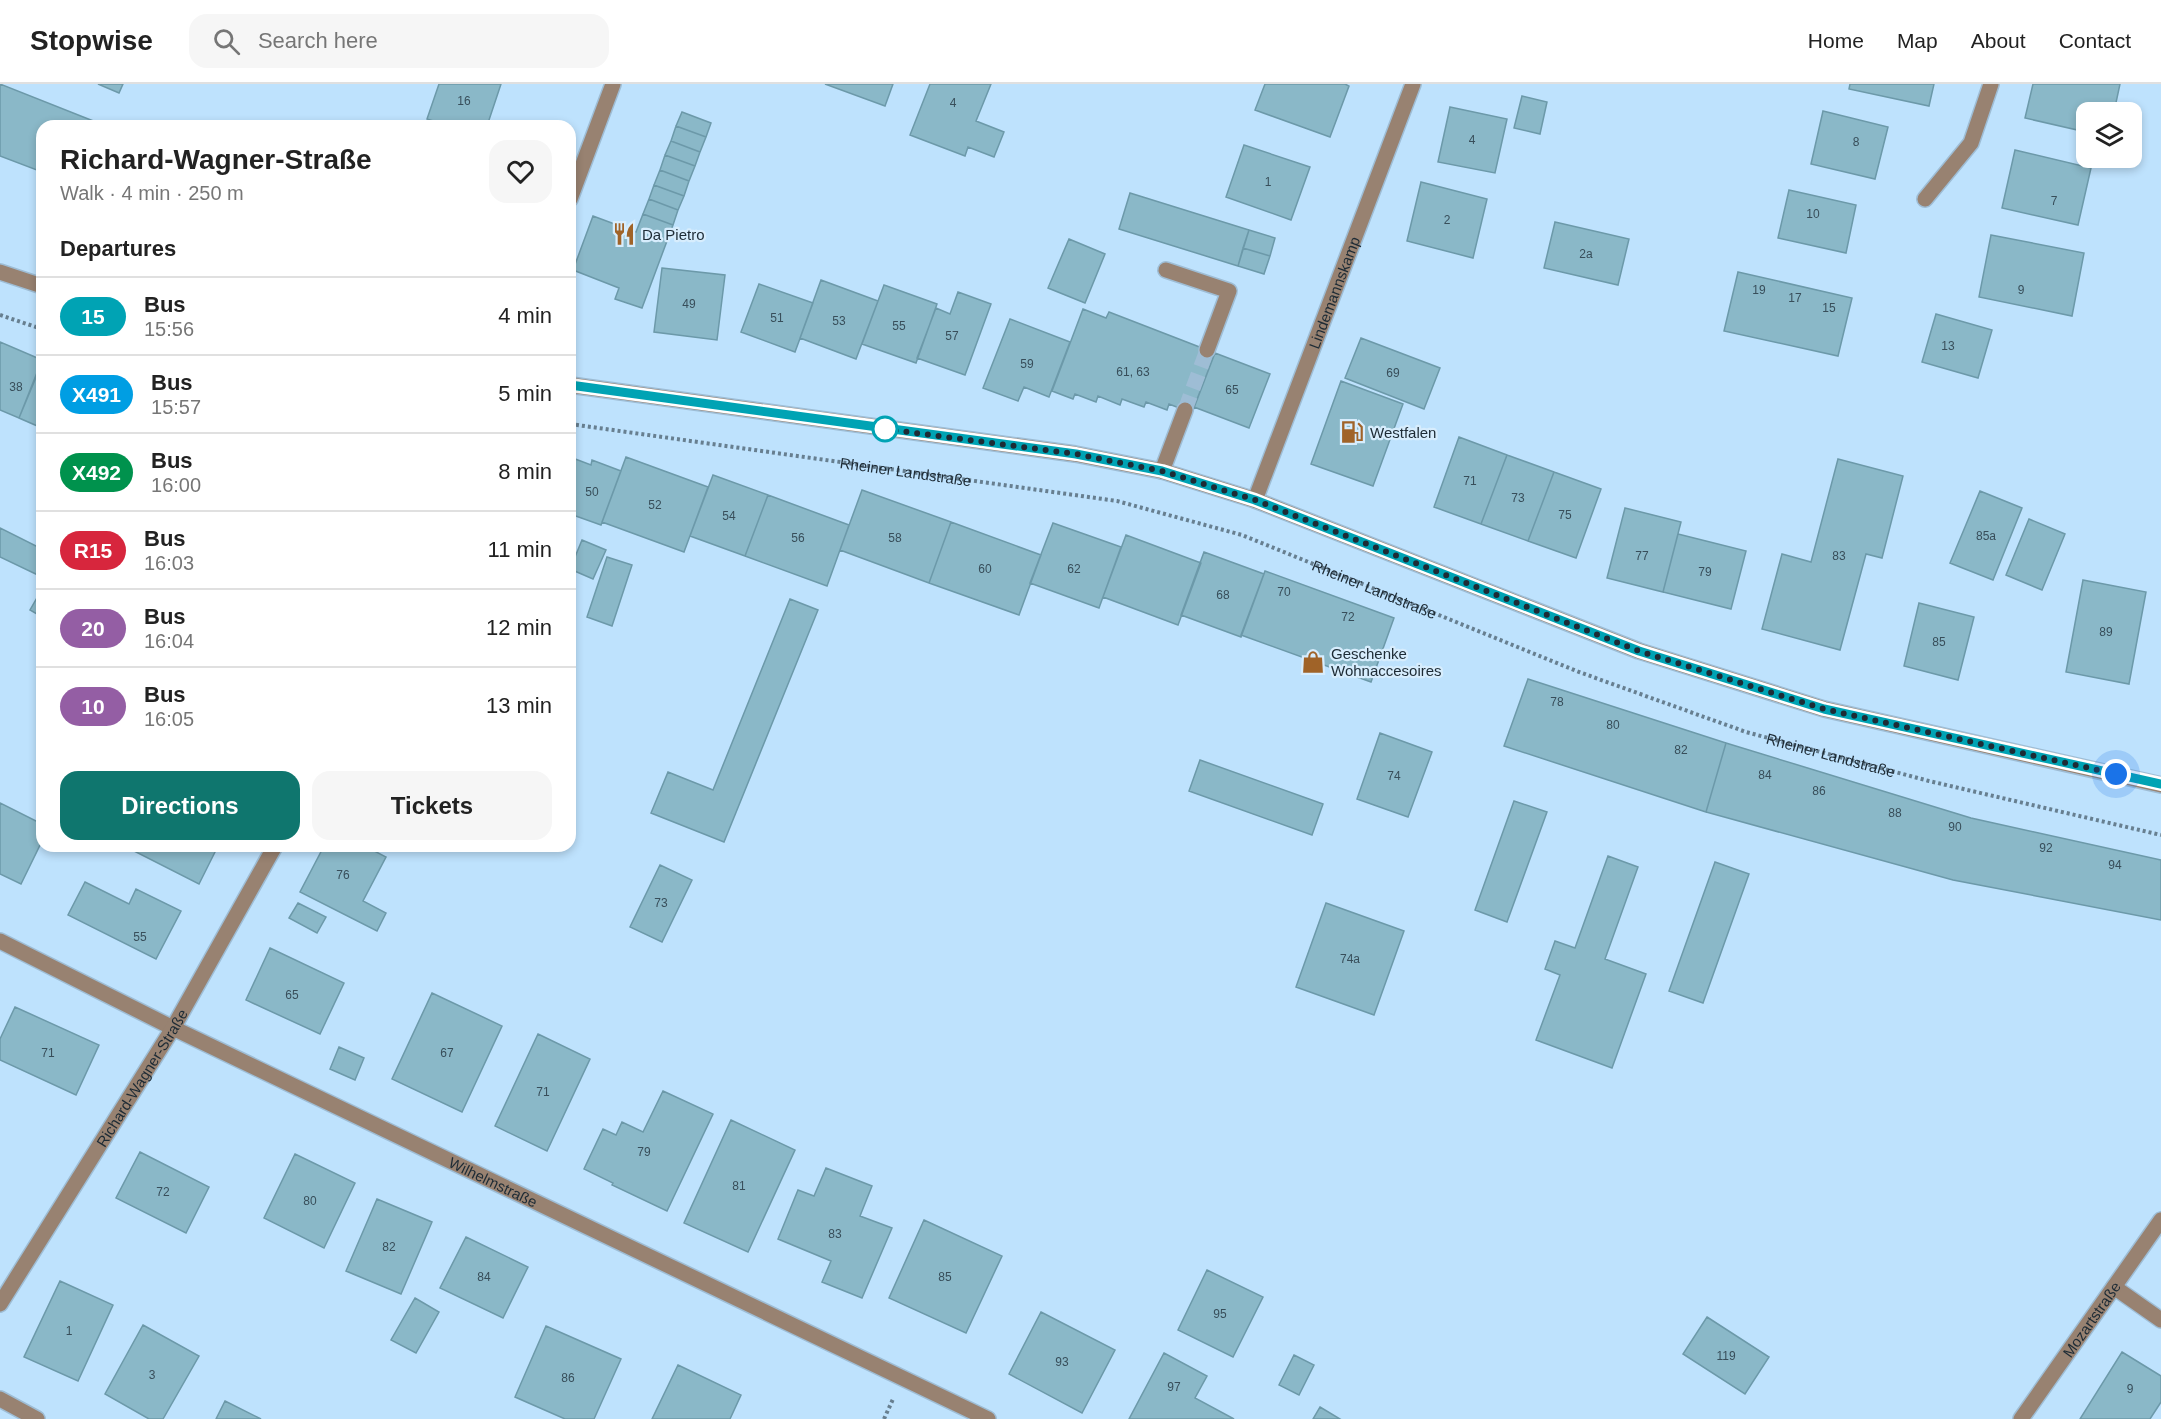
<!DOCTYPE html>
<html lang="en">
<head>
<meta charset="utf-8">
<style>
	:root { --surface:#fff; --page:#f6f6f6; --text:#222; --muted:#767676; --line:#e0e0e0; --accent:#0f766e }
	body { margin:0; font-family:Arial,sans-serif; background:var(--page); color:var(--text); height:100vh; display:flex; flex-direction:column; font-size:22px; white-space:nowrap }
	* { box-sizing:border-box; margin:0 }
	p { font-size:20px; color:var(--muted) }
	.icon { flex:none; width:33px; height:33px; fill:none; stroke:currentColor; stroke-width:2; stroke-linecap:round; stroke-linejoin:round }
	.map { position:relative; flex:1; overflow:hidden }
	.sheet { position:absolute; left:36px; top:36px; width:540px; height:732px; display:flex; flex-direction:column; background:var(--surface); border-radius:18px; box-shadow:0 3px 9px #0003 }
	.sheet>* { flex:none }
	.badge { padding:0 12px; border-radius:20px; font-size:21px; line-height:39px }
	.tools { position:absolute; left:2076px; top:18px; display:grid; gap:12px }
	.tools a { display:grid; place-items:center; width:66px; height:66px; border-radius:12px; background:var(--surface); box-shadow:0 3px 9px #0003; font-size:30px }
	.you { position:absolute; width:30px; height:30px; margin:-15px; border:4px solid #fff; border-radius:50%; background:#1a73e8; box-shadow:0 0 0 9px #1a73e833 }
	.map>.badge { position:absolute; translate:-50% -50%; box-shadow:0 0 0 3px #fff }
	h2 { padding:0 24px; font-size:22px; line-height:54px }
	.round { display:grid; place-items:center; flex:none; width:63px; height:63px; border-radius:18px; background:var(--page) }
	.head { display:flex; align-items:center; justify-content:space-between; height:102px; padding:0 24px }
	h1 { font-size:28px; font-weight:700; line-height:45px }
	.button { display:flex; gap:12px; margin-top:auto; padding:12px 24px }
	.button a { flex:1; height:69px; border-radius:18px; background:var(--accent); color:#fff; font-size:24px; font-weight:700; line-height:69px; text-align:center }
	.button a+a { background:var(--page); color:var(--text) }
	ul { padding:0; list-style:none }
	li { display:flex; align-items:center; gap:18px; height:78px; padding:0 24px; border-top:2px solid var(--line) }
	li div { flex:1 }
	li b { display:block; font-size:22px }
	li em { font-style:normal }
	li .badge { min-width:66px; font-weight:700; text-align:center }
	header { display:flex; align-items:center; gap:36px; box-sizing:border-box; height:84px; padding:0 30px; background:var(--surface); border-bottom:2px solid var(--line) }
	header strong { font-size:28px }
	nav { display:flex; gap:33px; margin-inline-start:auto; font-size:21px }
	.search { width:420px; height:54px; background:var(--page); display:flex; align-items:center; gap:15px; box-sizing:border-box; padding:0 21px; border-radius:18px; color:var(--muted); font-size:22px }
	.map>svg:first-child { display:block }
</style>
</head>
<body>
<header>
<strong>Stopwise</strong>
<div class="search"><svg class="icon" aria-label="search" viewBox="0 0 24 24"><circle cx="10" cy="10" r="6"/><path d="M15 15l6 6"/></svg>Search here</div>
<nav><a>Home</a><a>Map</a><a>About</a><a>Contact</a></nav>
</header>
<div class="map">
<svg width="2161" height="1335" viewBox="0 0 2161 1335">
	<rect width="100%" height="100%" fill="#bee2fd"/>
	<path fill="#8ab8c8" stroke="#6c99a9" stroke-width="1.5" d="M0,0L106,42H42V88L0,72Z
		M98,0H123L119,9Z
		M439,0H501L487,42H449L427,35Z
		M825,0H893L885,22Z
		M930,0H991L976,37L1004,48L994,73L968,63L965,72L910,51Z
		M1265,0H1345L1349,2L1330,53L1255,26Z
		M1850,0H1934L1929,22L1849,5Z
		M2033,0H2120L2114,28H2086V48L2025,34Z
		M1522,12L1547,18L1540,50L1514,44Z
		M1450,23L1507,35L1495,89L1438,78Z
		M1823,27L1888,43L1875,95L1811,80Z
		M682,28L711,39L706,53L676,42Z
		M676,42L706,53L700,68L671,57Z
		M671,57L700,68L695,82L665,71Z
		M1244,61L1310,83L1291,136L1226,113Z
		M2015,66L2091,84L2078,141L2002,124Z
		M665,71L695,82L689,97L660,86Z
		M660,86L689,97L684,112L654,101Z
		M1421,98L1487,115L1473,174L1407,157Z
		M654,101L684,112L678,126L649,115Z
		M1789,106L1856,121L1846,169L1778,154Z
		M1130,109L1249,146L1238,182L1119,145Z
		M649,115L678,126L673,141L643,130Z
		M643,130L673,141L642,224L615,215L619,204L573,186L593,132L636,148Z
		M1555,138L1629,155L1618,201L1544,184Z
		M1249,146L1275,154L1270,172L1243,164Z
		M1991,151L2084,169L2072,232L1979,213Z
		M1069,155L1105,170L1085,219L1048,204Z
		M1243,164L1270,172L1264,190L1238,182Z
		M662,184L725,191L717,256L654,248Z
		M1738,188L1852,214L1838,272L1724,247Z
		M821,196L878,217L856,275L800,254Z
		M759,200L813,219L795,268L741,248Z
		M884,201L937,220L916,279L862,260Z
		M958,208L991,220L965,291L917,274L936,224L950,230Z
		M1083,225L1106,234L1109,228L1215,269L1192,329L1169,320L1167,326L1146,318L1144,323L1122,315L1120,321L1098,312L1096,318L1075,310L1073,315L1052,307Z
		M1936,230L1992,246L1978,294L1922,278Z
		M1010,235L1070,258L1049,313L1024,303L1018,317L983,304Z
		M1361,254L1440,284L1424,325L1345,294Z
		M0,258L42,276L19,334L0,326Z
		M1215,269L1270,290L1249,344L1194,323Z
		M42,279V344L19,334Z
		M1341,297L1403,320L1373,402L1311,380Z
		M1459,353L1507,371L1481,440L1434,423Z
		M1507,371L1554,388L1528,457L1481,440Z
		M570,373L591,381L592,376L621,387L601,441L570,430Z
		M626,373L708,403L684,468L602,438Z
		M1838,375L1903,392L1882,474L1866,470L1840,566L1762,545L1782,470L1811,478Z
		M1554,388L1601,405L1576,474L1528,457Z
		M713,391L768,411L745,472L690,452Z
		M862,406L951,438L929,499L840,466Z
		M1980,407L2022,424L1993,496L1950,479Z
		M768,411L849,441L827,502L745,472Z
		M1625,424L1681,438L1663,508L1607,494Z
		M2029,435L2065,450L2042,506L2006,491Z
		M951,438L1041,471L1019,531L929,499Z
		M1053,439L1121,463L1099,524L1030,499Z
		M0,444L42,465V493L0,473Z
		M1678,450L1746,467L1731,525L1663,508Z
		M1126,451L1201,479L1178,541L1103,513Z
		M582,456L606,466L593,495L570,485Z
		M1204,468L1264,490L1241,553L1181,531Z
		M607,473L632,481L612,542L587,533Z
		M1265,487L1394,534L1371,598L1241,551Z
		M2083,496L2146,508L2129,600L2066,588Z
		M42,505V533L30,526Z
		M790,515L818,526L724,758L651,729L668,688L713,706Z
		M1919,519L1974,533L1958,596L1904,582Z
		M1528,595L1726,659L1706,728L1504,662Z
		M1380,649L1432,668L1408,733L1357,715Z
		M1726,659L1971,734L2161,776V836L1953,796L1706,728Z
		M1200,676L1323,720L1312,751L1189,707Z
		M1514,717L1547,728L1507,838L1475,826Z
		M0,719L42,740V757L21,800L0,790Z
		M132,762H218L199,800L130,765Z
		M324,762H365L386,773L363,817L386,829L377,847L300,808Z
		M1608,772L1638,783L1605,875L1646,890L1612,984L1536,956L1560,891L1545,885L1555,857L1575,864Z
		M1715,778L1749,790L1703,919L1669,907Z
		M660,781L692,796L662,858L630,843Z
		M85,798L129,820L136,805L181,827L156,875L68,831Z
		M298,819L326,833L317,849L289,834Z
		M1326,819L1404,847L1374,931L1296,903Z
		M270,864L344,899L320,950L246,916Z
		M432,909L502,942L462,1028L392,995Z
		M15,923L99,961L76,1011L0,976V955Z
		M538,950L590,975L547,1067L495,1042Z
		M339,963L364,974L355,996L330,985Z
		M663,1007L713,1030L667,1127L612,1101L613,1099L584,1085L603,1045L616,1051L622,1038L643,1048Z
		M731,1036L795,1066L748,1168L684,1139Z
		M140,1068L209,1103L186,1149L116,1114Z
		M295,1070L355,1099L324,1164L264,1134Z
		M826,1084L872,1102L860,1132L892,1144L862,1214L822,1198L831,1177L778,1155L798,1106L814,1112Z
		M377,1115L432,1138L401,1210L346,1187Z
		M924,1136L1002,1172L966,1249L889,1214Z
		M466,1153L528,1183L503,1234L440,1204Z
		M1207,1186L1263,1213L1233,1273L1178,1246Z
		M60,1197L113,1221L78,1297L24,1273Z
		M415,1214L439,1228L416,1269L391,1256Z
		M1041,1228L1115,1266L1082,1329L1009,1290Z
		M1707,1233L1769,1273L1745,1310L1683,1270Z
		M143,1241L199,1272L163,1335H149L105,1310Z
		M546,1242L621,1275L594,1335H565L515,1313Z
		M2122,1268L2161,1292V1318L2150,1335H2080Z
		M1164,1269L1207,1292L1195,1314L1234,1335H1129Z
		M1294,1271L1314,1281L1299,1311L1279,1301Z
		M678,1281L741,1311L730,1335H652Z
		M225,1317L261,1335H216Z
		M1320,1323L1340,1335H1313Z"/>
	<g fill="none" stroke-linecap="round" stroke-linejoin="round">
		<path stroke="#9ebdd5" stroke-width="15" stroke-dasharray="15 8" stroke-linecap="butt" d="M1185,326L1207,266"/>
		<g stroke="#9ebdd5" stroke-width="18">
			<g id="minor">
				<path d="M570,115L613,0"/>
				<path d="M1925,115L1971,59L1991,0"/>
				<path d="M1166,186L1229,207L1207,266"/>
				<path d="M0,188L42,202"/>
				<path d="M570,301L1075,370L1162,387L1255,416L1639,567L1824,625L2161,701"/>
				<path d="M1162,387L1185,326"/>
				<path id="s2" d="M1255,416L1413,0"/>
				<path id="s3" d="M0,857L173,944L988,1335"/>
				<path d="M2114,1203L2161,1236"/>
				<path id="s4" d="M0,1220L173,944L275,762"/>
				<path d="M0,1315L37,1335"/>
				<path id="s5" d="M2021,1335L2161,1136"/>
			</g>
		</g>
		<g stroke="#677f90" stroke-width="4" stroke-dasharray="3 3" stroke-linecap="butt">
			<path d="M0,231L42,245"/>
			<path id="s1" d="M570,340L1117,417L1242,451L1579,588L1746,648L1929,697L2161,751"/>
			<path d="M884,1335L893,1315"/>
		</g>
		<use href="#minor" stroke="#988271" stroke-width="15"/>
	</g>
	<g fill="none" stroke-linecap="round" stroke-linejoin="round">
		<g stroke="#fff" stroke-width="14">
			<path id="line" d="M570,301L1076,370L1162,387L1255,416L1639,567L1824,625L2161,700"/>
		</g>
		<use href="#line" stroke="#00a3b4" stroke-width="9"/>
		<path stroke="#1d2b35" stroke-width="6" stroke-dasharray="0 10.8" d="M885,345L1076,370L1162,387L1255,416L1639,567L1824,625L2116,690"/>
	</g>
	<defs>
		<g id="restaurant-bare" transform="scale(1.8)"><path d="M-5-6h1v4h1v-4h1v4h1v-4h1v5L-1.5 .5V6h-2V.5L-5-1ZM5-6V6H3V1.5H1.5Q1.5-4 5-6Z" fill="#a06328" stroke="#d7edfd" stroke-width="2.5" paint-order="stroke"/></g>
		<g id="fuel-bare" transform="scale(1.8)"><path d="M-5.5-6h7V0h2V4h1.3V-2.5L3-4.5l.8-.8L6-3V5H2.5V1h-1V6h-7ZM-4.2-4.7v3.2H.2V-4.7Z" fill="#a06328" stroke="#d7edfd" stroke-width="2.5" paint-order="stroke"/></g>
		<g id="shop-bare" transform="scale(1.8)"><path d="M-5-2.5h2.3a2.7 3.5 0 0 1 5.4 0H5L5.5 6h-11ZM-1.5-2.5h3a1.5 2.3 0 0 0-3 0Z" fill="#a06328" stroke="#d7edfd" stroke-width="2.5" paint-order="stroke"/></g>
	</defs>
	<g fill-rule="evenodd">
		<use href="#restaurant-bare" x="624" y="150"/>
		<use href="#fuel-bare" x="1352" y="348"/>
		<use href="#shop-bare" x="1313" y="578"/>
	</g>
	<circle fill="#fff" stroke="#00a3b4" stroke-width="3" cx="885" cy="345" r="12"/>
	<g text-anchor="middle" dominant-baseline="central" stroke-width="4.5" stroke-linejoin="round" paint-order="stroke">
		<g font-size="12" fill="#384e5a">
			<text x="464" y="17">16</text>
			<text x="953" y="19">4</text>
			<text x="1472" y="56">4</text>
			<text x="1856" y="58">8</text>
			<text x="1268" y="98">1</text>
			<text x="2054" y="117">7</text>
			<text x="1813" y="130">10</text>
			<text x="1447" y="136">2</text>
			<text x="1586" y="170">2a</text>
			<text x="1759" y="206">19</text>
			<text x="2021" y="206">9</text>
			<text x="1795" y="214">17</text>
			<text x="689" y="220">49</text>
			<text x="1829" y="224">15</text>
			<text x="777" y="234">51</text>
			<text x="839" y="237">53</text>
			<text x="899" y="242">55</text>
			<text x="952" y="252">57</text>
			<text x="1948" y="262">13</text>
			<text x="1027" y="280">59</text>
			<text x="1133" y="288">61, 63</text>
			<text x="1393" y="289">69</text>
			<text x="16" y="303">38</text>
			<text x="1232" y="306">65</text>
			<text x="1470" y="397">71</text>
			<text x="592" y="408">50</text>
			<text x="1518" y="414">73</text>
			<text x="655" y="421">52</text>
			<text x="1565" y="431">75</text>
			<text x="729" y="432">54</text>
			<text x="1986" y="452">85a</text>
			<text x="798" y="454">56</text>
			<text x="895" y="454">58</text>
			<text x="1642" y="472">77</text>
			<text x="1839" y="472">83</text>
			<text x="985" y="485">60</text>
			<text x="1074" y="485">62</text>
			<text x="1705" y="488">79</text>
			<text x="1284" y="508">70</text>
			<text x="1223" y="511">68</text>
			<text x="1348" y="533">72</text>
			<text x="2106" y="548">89</text>
			<text x="1939" y="558">85</text>
			<text x="1557" y="618">78</text>
			<text x="1613" y="641">80</text>
			<text x="1681" y="666">82</text>
			<text x="1765" y="691">84</text>
			<text x="1394" y="692">74</text>
			<text x="1819" y="707">86</text>
			<text x="1895" y="729">88</text>
			<text x="1955" y="743">90</text>
			<text x="2046" y="764">92</text>
			<text x="2115" y="781">94</text>
			<text x="343" y="791">76</text>
			<text x="661" y="819">73</text>
			<text x="140" y="853">55</text>
			<text x="1350" y="875">74a</text>
			<text x="292" y="911">65</text>
			<text x="48" y="969">71</text>
			<text x="447" y="969">67</text>
			<text x="543" y="1008">71</text>
			<text x="644" y="1068">79</text>
			<text x="739" y="1102">81</text>
			<text x="163" y="1108">72</text>
			<text x="310" y="1117">80</text>
			<text x="835" y="1150">83</text>
			<text x="389" y="1163">82</text>
			<text x="484" y="1193">84</text>
			<text x="945" y="1193">85</text>
			<text x="1220" y="1230">95</text>
			<text x="69" y="1247">1</text>
			<text x="1726" y="1272">119</text>
			<text x="1062" y="1278">93</text>
			<text x="152" y="1291">3</text>
			<text x="568" y="1294">86</text>
			<text x="1174" y="1303">97</text>
			<text x="2130" y="1305">9</text>
		</g>
		<g font-size="15" fill="#1d2b35" stroke="#d7edfd" text-anchor="start">
			<text x="642" y="150">Da Pietro</text>
			<text x="1370" y="348">Westfalen</text>
			<text x="1331" y="569">Geschenke<tspan x="1331" dy="17">Wohnaccesoires</tspan></text>
		</g>
		<g font-size="15" fill="#1d2b35" stroke="#d7edfd">
			<text stroke="none"><textPath href="#s2" startOffset="222">Lindemannskamp</textPath></text>
			<text stroke="none"><textPath href="#s1" startOffset="339">Rheiner Landstraße</textPath></text>
			<text stroke="none"><textPath href="#s1" startOffset="825">Rheiner Landstraße</textPath></text>
			<text stroke="none"><textPath href="#s1" startOffset="1311">Rheiner Landstraße</textPath></text>
			<text stroke="none"><textPath href="#s4" startOffset="267">Richard-Wagner-Straße</textPath></text>
			<text stroke="none"><textPath href="#s3" startOffset="549">Wilhelmstraße</textPath></text>
			<text stroke="none"><textPath href="#s5" startOffset="122">Mozartstraße</textPath></text>
		</g>
	</g>
</svg>
<div class="tools">
<a><svg class="icon" aria-label="layers" viewBox="0 0 24 24"><path d="M12 4l9 5-9 5-9-5zM3 14l9 5 9-5"/></svg></a>
</div>
<div class="you" style="left:2116px;top:690px"></div>
<section class="sheet">
<div class="head"><div><h1>Richard-Wagner-Straße</h1><p>Walk · 4 min · 250 m</p></div><a class="round"><svg class="icon" aria-label="heart" viewBox="0 0 24 24"><path d="M12 20l-8-8c-3-5 5-10 8-4 3-6 11-1 8 4z"/></svg></a></div>
<h2>Departures</h2>
<ul>
<li><span class="badge" style="background:#00a3b4;color:#fff">15</span><div><b>Bus</b><p>15:56</p></div><em>4 min</em></li>
<li><span class="badge" style="background:#009ee3;color:#fff">X491</span><div><b>Bus</b><p>15:57</p></div><em>5 min</em></li>
<li><span class="badge" style="background:#00924d;color:#fff">X492</span><div><b>Bus</b><p>16:00</p></div><em>8 min</em></li>
<li><span class="badge" style="background:#d7263d;color:#fff">R15</span><div><b>Bus</b><p>16:03</p></div><em>11 min</em></li>
<li><span class="badge" style="background:#945ea4;color:#fff">20</span><div><b>Bus</b><p>16:04</p></div><em>12 min</em></li>
<li><span class="badge" style="background:#945ea4;color:#fff">10</span><div><b>Bus</b><p>16:05</p></div><em>13 min</em></li>
</ul>
<div class="button"><a>Directions</a><a>Tickets</a></div>
</section>
</div>
</body>
</html>
